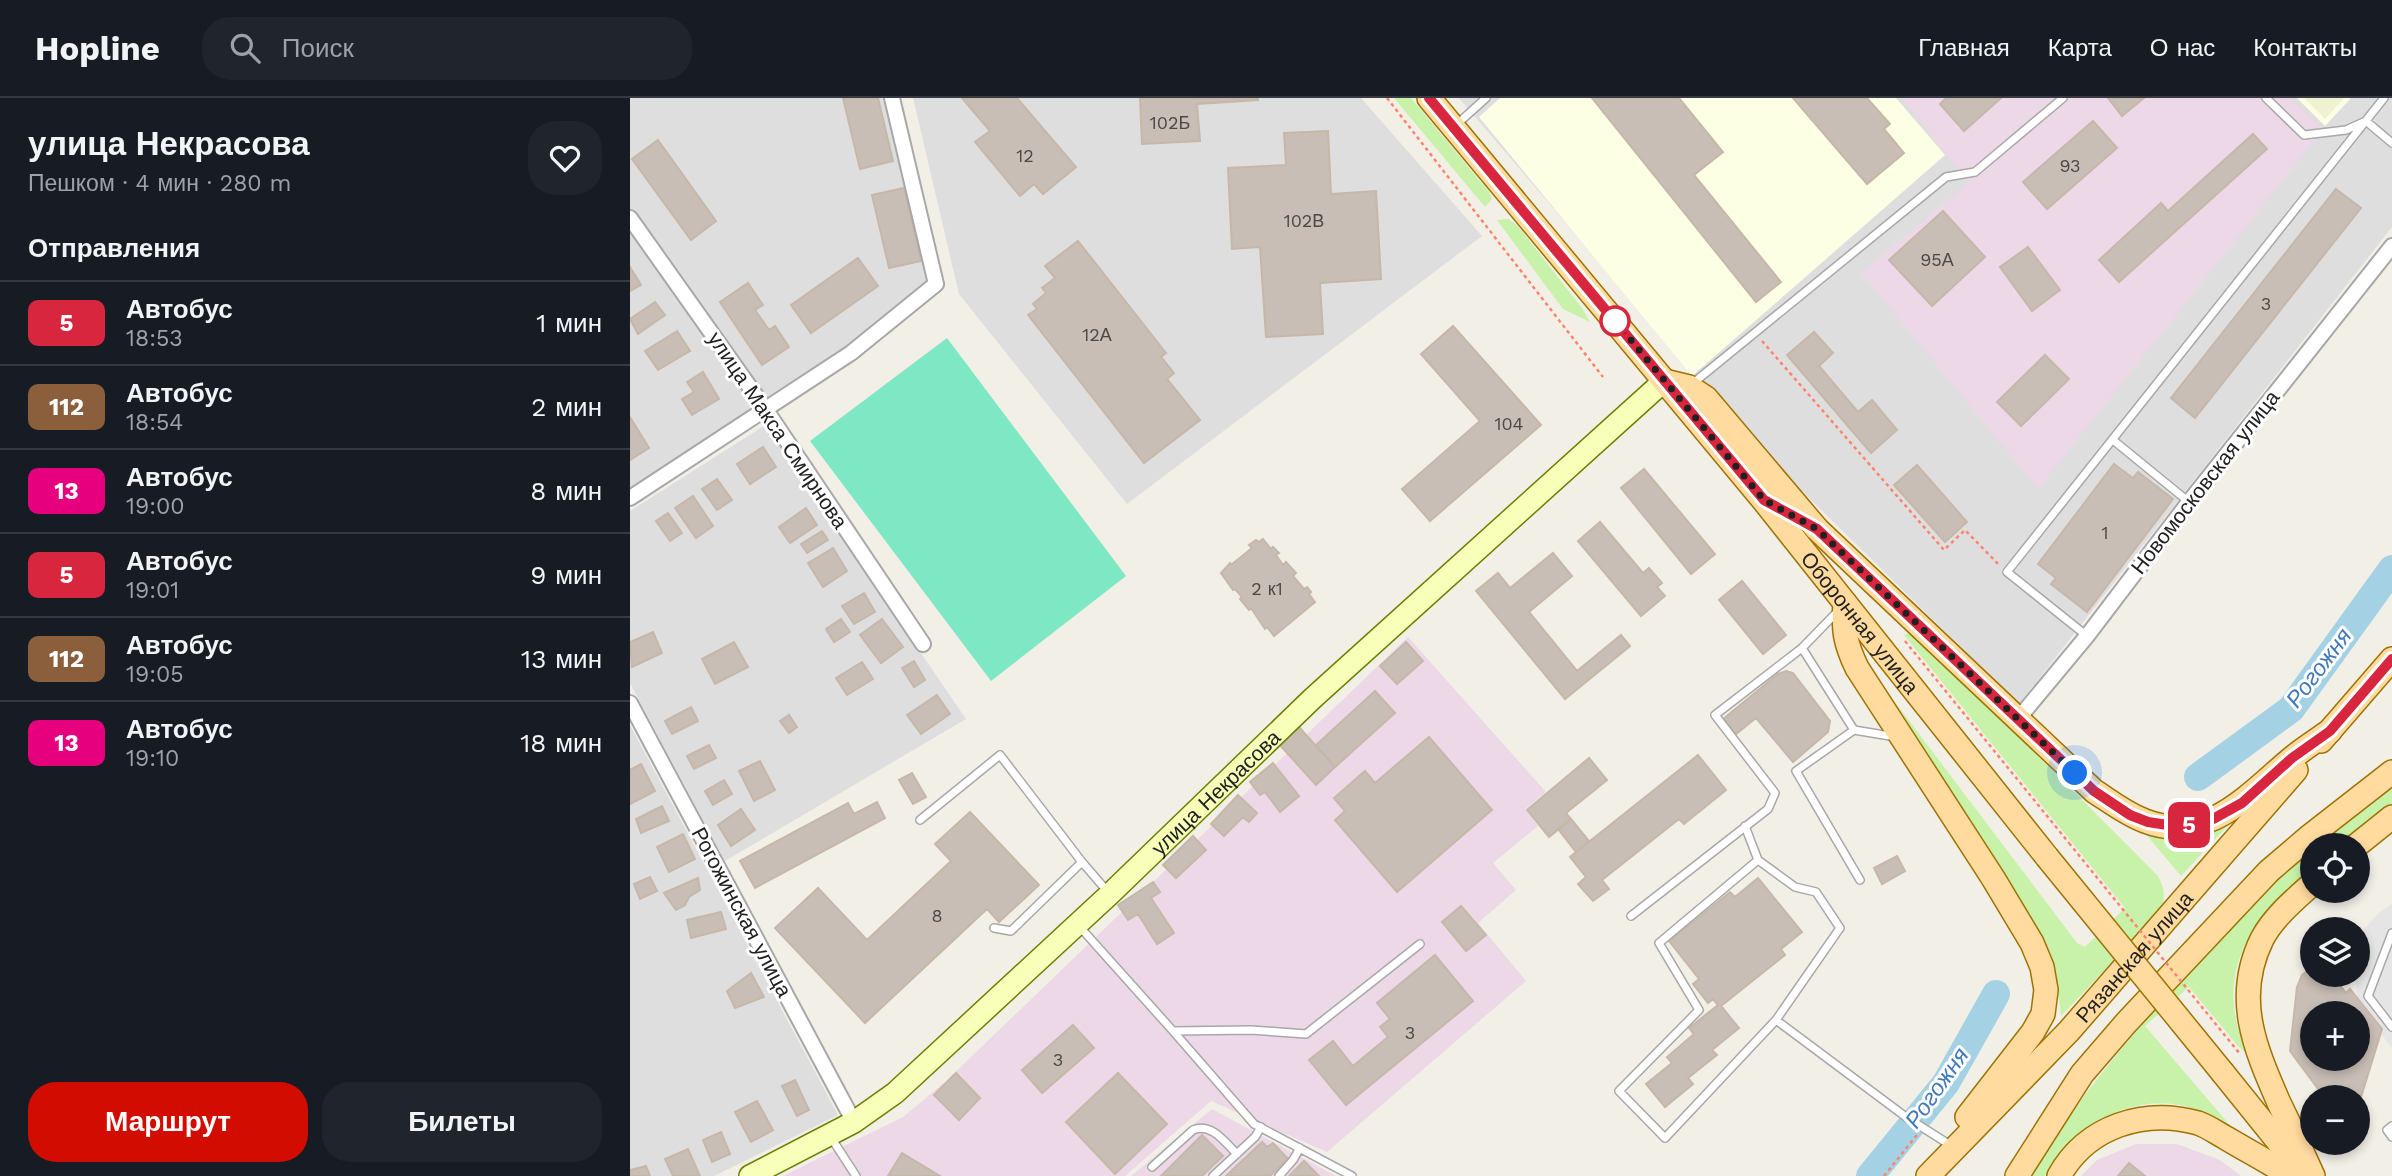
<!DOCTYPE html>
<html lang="ru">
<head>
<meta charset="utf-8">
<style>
	:root { --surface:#171b24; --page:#20242c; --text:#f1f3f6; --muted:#9ea1a6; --line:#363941; --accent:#d30c00 }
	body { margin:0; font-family:"Work Sans",sans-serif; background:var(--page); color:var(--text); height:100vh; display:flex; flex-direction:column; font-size:26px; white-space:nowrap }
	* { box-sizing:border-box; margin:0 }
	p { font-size:23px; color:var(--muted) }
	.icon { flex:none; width:38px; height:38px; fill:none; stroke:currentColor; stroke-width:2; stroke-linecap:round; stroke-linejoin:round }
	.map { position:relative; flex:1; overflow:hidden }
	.details { display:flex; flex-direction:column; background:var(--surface); width:630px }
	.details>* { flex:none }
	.badge { padding:0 14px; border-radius:10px; font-size:24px; line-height:46px }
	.buttons { position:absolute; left:1670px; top:735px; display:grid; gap:14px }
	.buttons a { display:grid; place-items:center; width:70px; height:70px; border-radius:50%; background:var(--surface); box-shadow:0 4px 10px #0003; font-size:35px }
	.you { position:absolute; width:35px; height:35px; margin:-18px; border:5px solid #fff; border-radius:50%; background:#1a73e8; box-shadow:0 0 0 10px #1a73e833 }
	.map>.badge { position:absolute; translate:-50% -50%; box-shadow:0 0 0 4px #fff }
	h2 { padding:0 28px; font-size:26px; line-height:63px }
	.round { display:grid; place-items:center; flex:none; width:74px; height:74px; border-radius:28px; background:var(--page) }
	.summary { display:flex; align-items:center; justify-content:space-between; height:119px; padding:0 28px }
	h1 { font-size:33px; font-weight:700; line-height:52px }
	.button { display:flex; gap:14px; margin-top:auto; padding:14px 28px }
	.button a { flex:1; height:80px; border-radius:28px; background:var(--accent); color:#fff; font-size:28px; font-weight:700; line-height:80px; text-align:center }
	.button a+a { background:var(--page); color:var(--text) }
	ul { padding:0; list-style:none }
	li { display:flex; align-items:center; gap:21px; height:84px; padding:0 28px; border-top:2px solid var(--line) }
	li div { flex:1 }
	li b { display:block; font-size:26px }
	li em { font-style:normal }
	li .badge { min-width:77px; font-weight:700; text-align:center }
	header { display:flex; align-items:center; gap:42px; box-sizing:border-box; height:98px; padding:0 35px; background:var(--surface); border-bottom:2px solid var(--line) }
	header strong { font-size:33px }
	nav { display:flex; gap:38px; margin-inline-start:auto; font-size:24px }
	.search { width:490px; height:63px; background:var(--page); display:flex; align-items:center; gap:18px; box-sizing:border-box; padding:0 24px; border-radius:28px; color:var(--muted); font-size:26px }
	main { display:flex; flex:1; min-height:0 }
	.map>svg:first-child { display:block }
</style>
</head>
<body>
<header>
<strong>Hopline</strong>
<div class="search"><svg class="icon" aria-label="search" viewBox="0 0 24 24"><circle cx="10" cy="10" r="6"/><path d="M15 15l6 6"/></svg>Поиск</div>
<nav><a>Главная</a><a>Карта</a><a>О нас</a><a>Контакты</a></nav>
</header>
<main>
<section class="details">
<div class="summary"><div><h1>улица Некрасова</h1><p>Пешком · 4 мин · 280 m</p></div><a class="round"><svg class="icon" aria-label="heart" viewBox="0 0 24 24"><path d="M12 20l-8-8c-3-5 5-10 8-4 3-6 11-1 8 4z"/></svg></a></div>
<h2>Отправления</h2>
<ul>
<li><span class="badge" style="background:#d7263d;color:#fff">5</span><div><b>Автобус</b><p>18:53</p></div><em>1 мин</em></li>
<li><span class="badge" style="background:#8b5e3c;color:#fff">112</span><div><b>Автобус</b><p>18:54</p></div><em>2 мин</em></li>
<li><span class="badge" style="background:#e6007e;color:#fff">13</span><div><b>Автобус</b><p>19:00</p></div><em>8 мин</em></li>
<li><span class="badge" style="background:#d7263d;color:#fff">5</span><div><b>Автобус</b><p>19:01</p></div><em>9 мин</em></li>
<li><span class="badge" style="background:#8b5e3c;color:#fff">112</span><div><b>Автобус</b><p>19:05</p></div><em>13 мин</em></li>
<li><span class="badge" style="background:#e6007e;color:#fff">13</span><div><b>Автобус</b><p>19:10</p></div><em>18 мин</em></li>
</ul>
<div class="button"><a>Маршрут</a><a>Билеты</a></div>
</section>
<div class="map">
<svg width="1762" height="1078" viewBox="0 0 1762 1078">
	<rect width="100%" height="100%" fill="#f2efe7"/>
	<path fill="#dfdede" d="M0,0H253L299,186L153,299L0,398Z
		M283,0H731L852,138L497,406L329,196Z
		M829,0H1762V129L1389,606L1130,352Z
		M135,327L336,621L95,763L0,585V413Z
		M0,627L208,1017L84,1078H0Z"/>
	<path fill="#ecd8e7" d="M1272,0H1659L1693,32L1408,391L1231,175L1339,85Z
		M778,539L916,694L895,711L908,728L863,765L886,792L848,825L896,883L697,1054L581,1003L495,1078H153L273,1019L316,983Z
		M582,1011L706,1078H501Z
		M1506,1046H1547L1590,1062L1611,1078H1451L1467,1062Z"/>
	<path fill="#fdffe4" d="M870,0H1266L1315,57L1062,278L849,19Z
		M1667,0H1721L1695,28Z"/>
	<path fill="#eef2d1" d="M1674,0H1714L1695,21Z"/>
	<path fill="#c8f1a9" d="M764,0H781L860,95L862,101L855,109Z
		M878,121L887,127L952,210L960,224L933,211L867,122Z
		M1284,533L1528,778C1535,792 1536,799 1530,814L1431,918C1428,886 1421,860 1407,831L1249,583L1447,845L1455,849L1495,810L1274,537Z
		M1762,685V709L1712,747H1684Z
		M1604,721L1551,778L1514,734Z
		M1682,749V771C1632,810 1591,858 1607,926C1609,936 1614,947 1618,957L1608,948L1559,889L1515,928L1598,1025C1586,1020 1574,1014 1562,1010C1503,992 1444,1028 1415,1078H1402C1449,995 1512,924 1577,856C1611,819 1645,782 1682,749Z"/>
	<path fill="#7ee8c5" d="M317,240L496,478L361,583L180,343Z"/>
	<path fill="#e5e5e5" d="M1762,806V950L1728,907L1725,877H1727V839L1750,814Z"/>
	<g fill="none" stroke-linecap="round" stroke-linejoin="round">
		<path stroke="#a4d2e4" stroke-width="28" d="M1568,679L1661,611L1762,471
			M1240,1078L1316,985L1366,896"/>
	</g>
	<path fill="#c8beb6" stroke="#c6b7a8" stroke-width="2" fill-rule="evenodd" d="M213,0H248L263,63L230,71Z
		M332,0H387L446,69L413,96L404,86L390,98L345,44L360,33Z
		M510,0H628V2L567,6L570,43L512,46Z
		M962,0H1049L1093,54L1064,77L1151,184L1126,204Z
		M1163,0H1237L1260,26L1254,31L1274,55L1237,86Z
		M1316,0H1371L1334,33L1310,6Z
		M1478,0H1514L1492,18Z
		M1463,23L1487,50L1417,111L1393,84Z
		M698,33L701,96L746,93L751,181L690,185L693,236L636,239L630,149L602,151L598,70L656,67L654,35Z
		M1623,36L1637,51L1489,184L1469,162L1531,105L1538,113Z
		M28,42L86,123L61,142L2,61Z
		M274,90L291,163L259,170L242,97Z
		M1706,91L1731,110L1565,320L1541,300Z
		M1313,113L1355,159L1302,208L1259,162Z
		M448,143L536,255L531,259L544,275L537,281L570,322L514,365L398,217L407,211L403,206L416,195L412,190L425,180L415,168Z
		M1398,149L1430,192L1402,213L1370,169Z
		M228,160L248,188L181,235L161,207Z
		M0,169L11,187L0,193Z
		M118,185L133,207L125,212L139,232L145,228L159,249L132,267L90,204Z
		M25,204L35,217L8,236L0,221Z
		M823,228L911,327L800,423L772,391L850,323L791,256Z
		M47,233L60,253L28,272L15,253Z
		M1184,234L1203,255L1189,268L1228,314L1242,302L1267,332L1241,355L1157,257Z
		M1415,257L1439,281L1391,328L1367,304Z
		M73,274L89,301L62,317L52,301L64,294L57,284Z
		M0,319L19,350L0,362Z
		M133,349L146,369L120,386L107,366Z
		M1484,366L1503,380L1508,374L1543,401L1457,514L1421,486L1426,480L1408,466Z
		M1287,367L1337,424L1315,444L1264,387Z
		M1014,371L1085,456L1061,476L991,390Z
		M87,381L102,402L87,412L72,391Z
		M63,398L83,428L66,440L45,410Z
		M176,410L187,427L160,445L149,429Z
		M38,415L52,435L40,443L26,423Z
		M970,424L1013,475L1019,470L1032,485L1027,489L1035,498L1011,518L948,443Z
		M192,433L198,442L177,455L171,446Z
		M633,441L641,451L643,449L649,455L646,457L653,467L656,464L666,475L663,478L674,491L677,489L681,494L679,496L685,504L644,538L637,529L635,531L621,510L619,512L610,501L612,499L605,491L603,492L591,475L600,465L601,467L622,450L619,447L626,442L629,444Z
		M203,450L217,473L193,489L178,465Z
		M923,455L942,478L899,514L947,573L991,537L1000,548L935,601L846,493L868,475L880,490Z
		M1112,483L1156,537L1133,556L1089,502Z
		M234,495L245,514L224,526L212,508Z
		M211,521L220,534L204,544L196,531Z
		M252,521L273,549L251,565L230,537Z
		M23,534L32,555L2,569L0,544Z
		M104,544L118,569L85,586L72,561Z
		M776,544L793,563L767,586L750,568Z
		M284,563L295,582L284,589L272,570Z
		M232,564L243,581L217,597L206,580Z
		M1156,573L1163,575L1200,623L1198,634L1163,664L1126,620L1106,636L1093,621L1148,576Z
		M745,593L765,615L705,669L686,647Z
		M307,597L320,616L291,636L277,617Z
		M61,609L68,623L42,636L35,623Z
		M159,617L167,629L159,635L150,623Z
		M669,629L705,669L686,687L649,646Z
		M799,639L862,712L767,794L705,722L715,713L704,700L735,673L745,685Z
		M79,647L86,660L64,671L57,658Z
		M1068,657L1096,692L1054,726L1049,721L972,782L979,791L963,803L948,786L956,779L940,759Z
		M959,660L977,682L936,715L941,721L919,739L897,712Z
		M130,663L145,692L124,703L109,673Z
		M643,665L669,698L650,714L635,694L630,697L620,684Z
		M11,666L25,693L0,706V672Z
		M282,675L296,699L283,706L269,682Z
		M94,682L102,696L83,707L75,693Z
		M608,697L627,715L619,724L613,719L594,738L581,726Z
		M247,704L255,720L125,790L110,763L218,705L224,716Z
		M32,708L39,723L11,735L6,721Z
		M111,711L125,732L101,748L88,727Z
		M340,714L409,787L369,824L357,811L235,925L145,830L188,790L237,842L321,763L305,746Z
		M941,721L959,743L946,754L928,731Z
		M53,736L65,761L39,774L27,749Z
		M563,738L576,752L546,780L533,767Z
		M1267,758L1275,773L1252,786L1244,770Z
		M20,779L27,793L10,801L4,786Z
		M68,780L70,792L59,799L55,807L46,812L34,795Z
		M1128,780L1172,834L1151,851L1155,857L1091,908L1109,930L1082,952L1087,957L1058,980L1063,986L1035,1009L1016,986L1042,965L1037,959L1064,936L1059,930L1088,907L1083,901L1078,905L1063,886L1069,881L1039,843L1100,794L1105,799Z
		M523,784L530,794L521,800L544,835L527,846L508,816L498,822L488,807Z
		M831,808L856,837L836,853L812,824Z
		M91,814L96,831L61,840L57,822Z
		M805,857L843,903L716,1007L679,962L703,943L723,968L758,939L750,929L760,921L747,905Z
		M1682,869V877H1702L1716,895L1720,891L1752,931L1727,1012V999H1694L1660,953L1667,889L1672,877ZM1682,915H1727V961H1682Z
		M121,875L134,899L105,910L97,893Z
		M443,927L464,950L412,995L392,972Z
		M326,975L350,1000L329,1022L304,997Z
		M488,975L537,1026L485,1076L436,1024Z
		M165,982L179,1012L167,1018L152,988Z
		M127,1003L143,1032L121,1044L105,1014Z
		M91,1034L100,1056L82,1064L73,1042Z
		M572,1037L593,1058L572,1078H531Z
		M632,1044L637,1049L643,1045L658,1061L640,1078H596Z
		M58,1051L70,1078H43L35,1061Z
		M272,1055L310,1078H258Z
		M674,1063L689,1078H659Z
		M1499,1065L1515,1078H1488Z
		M16,1068L20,1078H0V1072Z"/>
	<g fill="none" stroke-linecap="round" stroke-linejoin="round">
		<g stroke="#a8a8a8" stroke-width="10">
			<path id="lane" d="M1636,0L1674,37L1716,32L1736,23L1762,45
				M825,28L856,0
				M1062,286L1316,79L1345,74L1433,0
				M1483,342L1559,404
				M1457,538L1377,474L1754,0
				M1172,550L1224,632
				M290,722L370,657L452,764L477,793
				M1115,728L1128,762
				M1230,782L1166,673L1224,632L1266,639
				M1001,818L1138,711L1145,695L1085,617L1172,550L1208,513
				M449,828L543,933L621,932L676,936L790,846
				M364,830L381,833L452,764
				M1762,835L1738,898L1762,929
				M1146,922L1035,1040L989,993L1069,912L1029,845L1128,762L1165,789L1186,794L1210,830L1146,922L1276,1019L1317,1045
				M543,933L624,1026L722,1078
				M1762,1028L1757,1032L1762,1039
				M200,1038L226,1078
				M522,1069L563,1032C581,1024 595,1044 607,1056
				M583,1078L625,1039L631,1029
				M649,1078L663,1062L670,1050"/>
		</g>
		<g stroke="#a8a8a8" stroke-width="18">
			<path id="street" d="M0,120L136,312L293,546
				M0,400L221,255L306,186L262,0
				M0,605L224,1024
				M1388,621L1457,538L1559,404L1762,148"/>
		</g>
		<g stroke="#6b8100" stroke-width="24">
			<g id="secondary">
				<path id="s1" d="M120,1078L224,1024L265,995L480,796L683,600L1034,283"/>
			</g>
		</g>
		<g stroke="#9f7300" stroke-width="26">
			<g id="primary">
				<path id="s2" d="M799,0L1134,403L1417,759"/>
				<path d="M1034,283L1059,289L1076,300L1187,431L1464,693C1481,704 1496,716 1515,723C1577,747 1619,696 1661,661C1673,651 1687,642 1700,633"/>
				<path d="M1215,505C1213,533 1215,545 1227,570L1363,780L1402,845L1412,869L1416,892L1413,916L1403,934L1337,1019"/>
				<path d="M1691,643L1762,561"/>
				<path d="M1727,747L1762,719"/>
				<path d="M1682,786C1664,802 1643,820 1632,841C1603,900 1625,950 1649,1005C1661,1029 1672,1054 1683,1078"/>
				<path d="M1593,975L1668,1068"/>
				<path id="s3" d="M1298,1078L1439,933L1666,672"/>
				<path d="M1387,1078L1452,976L1496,925L1639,773L1680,738L1762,674"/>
				<path d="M1429,1078C1457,1028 1514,1010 1568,1025C1577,1028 1587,1035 1596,1040C1618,1053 1640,1065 1661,1078"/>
			</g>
		</g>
		<path stroke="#ff836c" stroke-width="2.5" stroke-dasharray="3.5 3.5" stroke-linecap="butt" d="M757,0L973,279
			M1132,243L1314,452L1335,432L1368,466
			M1275,543L1439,745
			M1254,1078L1287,1037"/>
		<use href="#lane" stroke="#fff" stroke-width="7"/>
		<use href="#street" stroke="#fff" stroke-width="14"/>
		<use href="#secondary" stroke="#f7ffb9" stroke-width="21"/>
		<use href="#primary" stroke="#ffdba0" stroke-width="23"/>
		<g stroke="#9f7300" stroke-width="26" stroke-linecap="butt">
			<path id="primary-bridge" d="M1417,759L1593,975"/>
		</g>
		<path stroke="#ff836c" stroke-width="2.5" stroke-dasharray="3.5 3.5" stroke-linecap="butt" d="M1439,745L1610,956"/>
		<use href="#primary-bridge" stroke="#ffdba0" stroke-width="23"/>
	</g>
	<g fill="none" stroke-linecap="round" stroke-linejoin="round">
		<g stroke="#fff" stroke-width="16">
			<path id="line" d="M799,0L1134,402L1187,431L1464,693L1500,717L1518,724L1544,728L1583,721L1612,705L1662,660L1700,633L1762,561"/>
		</g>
		<use href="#line" stroke="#d7263d" stroke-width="10"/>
		<path stroke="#212121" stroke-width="7" stroke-dasharray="0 12.6" d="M985,223L1134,402L1187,431L1445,675"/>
	</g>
	<circle fill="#fff" stroke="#d7263d" stroke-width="3.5" cx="985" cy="223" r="14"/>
	<g text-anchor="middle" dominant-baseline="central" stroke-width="6" stroke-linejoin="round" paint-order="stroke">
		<g font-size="18" fill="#4b4846">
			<text x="540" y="24">102Б</text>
			<text x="395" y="57">12</text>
			<text x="1440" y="67">93</text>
			<text x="674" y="122">102В</text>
			<text x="1307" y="161">95А</text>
			<text x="1636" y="205">3</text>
			<text x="467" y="236">12А</text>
			<text x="879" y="325">104</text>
			<text x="1475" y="434">1</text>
			<text x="637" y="490">2 к1</text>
			<text x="307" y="817">8</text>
			<text x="780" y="934">3</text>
			<text x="428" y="961">3</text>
		</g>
		<g font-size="21" fill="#212121" stroke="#fff">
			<text transform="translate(148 332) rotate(56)">улица Макса Смирнова</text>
			<text transform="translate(1575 384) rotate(-52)">Новомосковская улица</text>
			<text stroke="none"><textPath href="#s2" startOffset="679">Оборонная улица</textPath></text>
			<text stroke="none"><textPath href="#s1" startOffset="607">улица Некрасова</textPath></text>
			<text transform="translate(112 814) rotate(62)">Рогожинская улица</text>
			<text stroke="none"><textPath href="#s3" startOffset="301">Рязанская улица</textPath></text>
		</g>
		<g font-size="23" font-style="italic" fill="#4278bc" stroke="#fff">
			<text transform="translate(1689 570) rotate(-53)">Рогожня</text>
			<text transform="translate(1307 990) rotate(-55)">Рогожня</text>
		</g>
	</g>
</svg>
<div class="buttons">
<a><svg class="icon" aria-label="locate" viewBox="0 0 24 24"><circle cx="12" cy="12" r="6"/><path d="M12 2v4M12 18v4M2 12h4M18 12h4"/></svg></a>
<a><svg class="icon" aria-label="layers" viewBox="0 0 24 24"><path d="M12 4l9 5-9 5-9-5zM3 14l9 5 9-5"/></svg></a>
<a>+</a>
<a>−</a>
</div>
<div class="you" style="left:1445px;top:675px"></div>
<b class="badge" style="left:1559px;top:727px;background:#d7263d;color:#fff">5</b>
</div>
</main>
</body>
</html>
